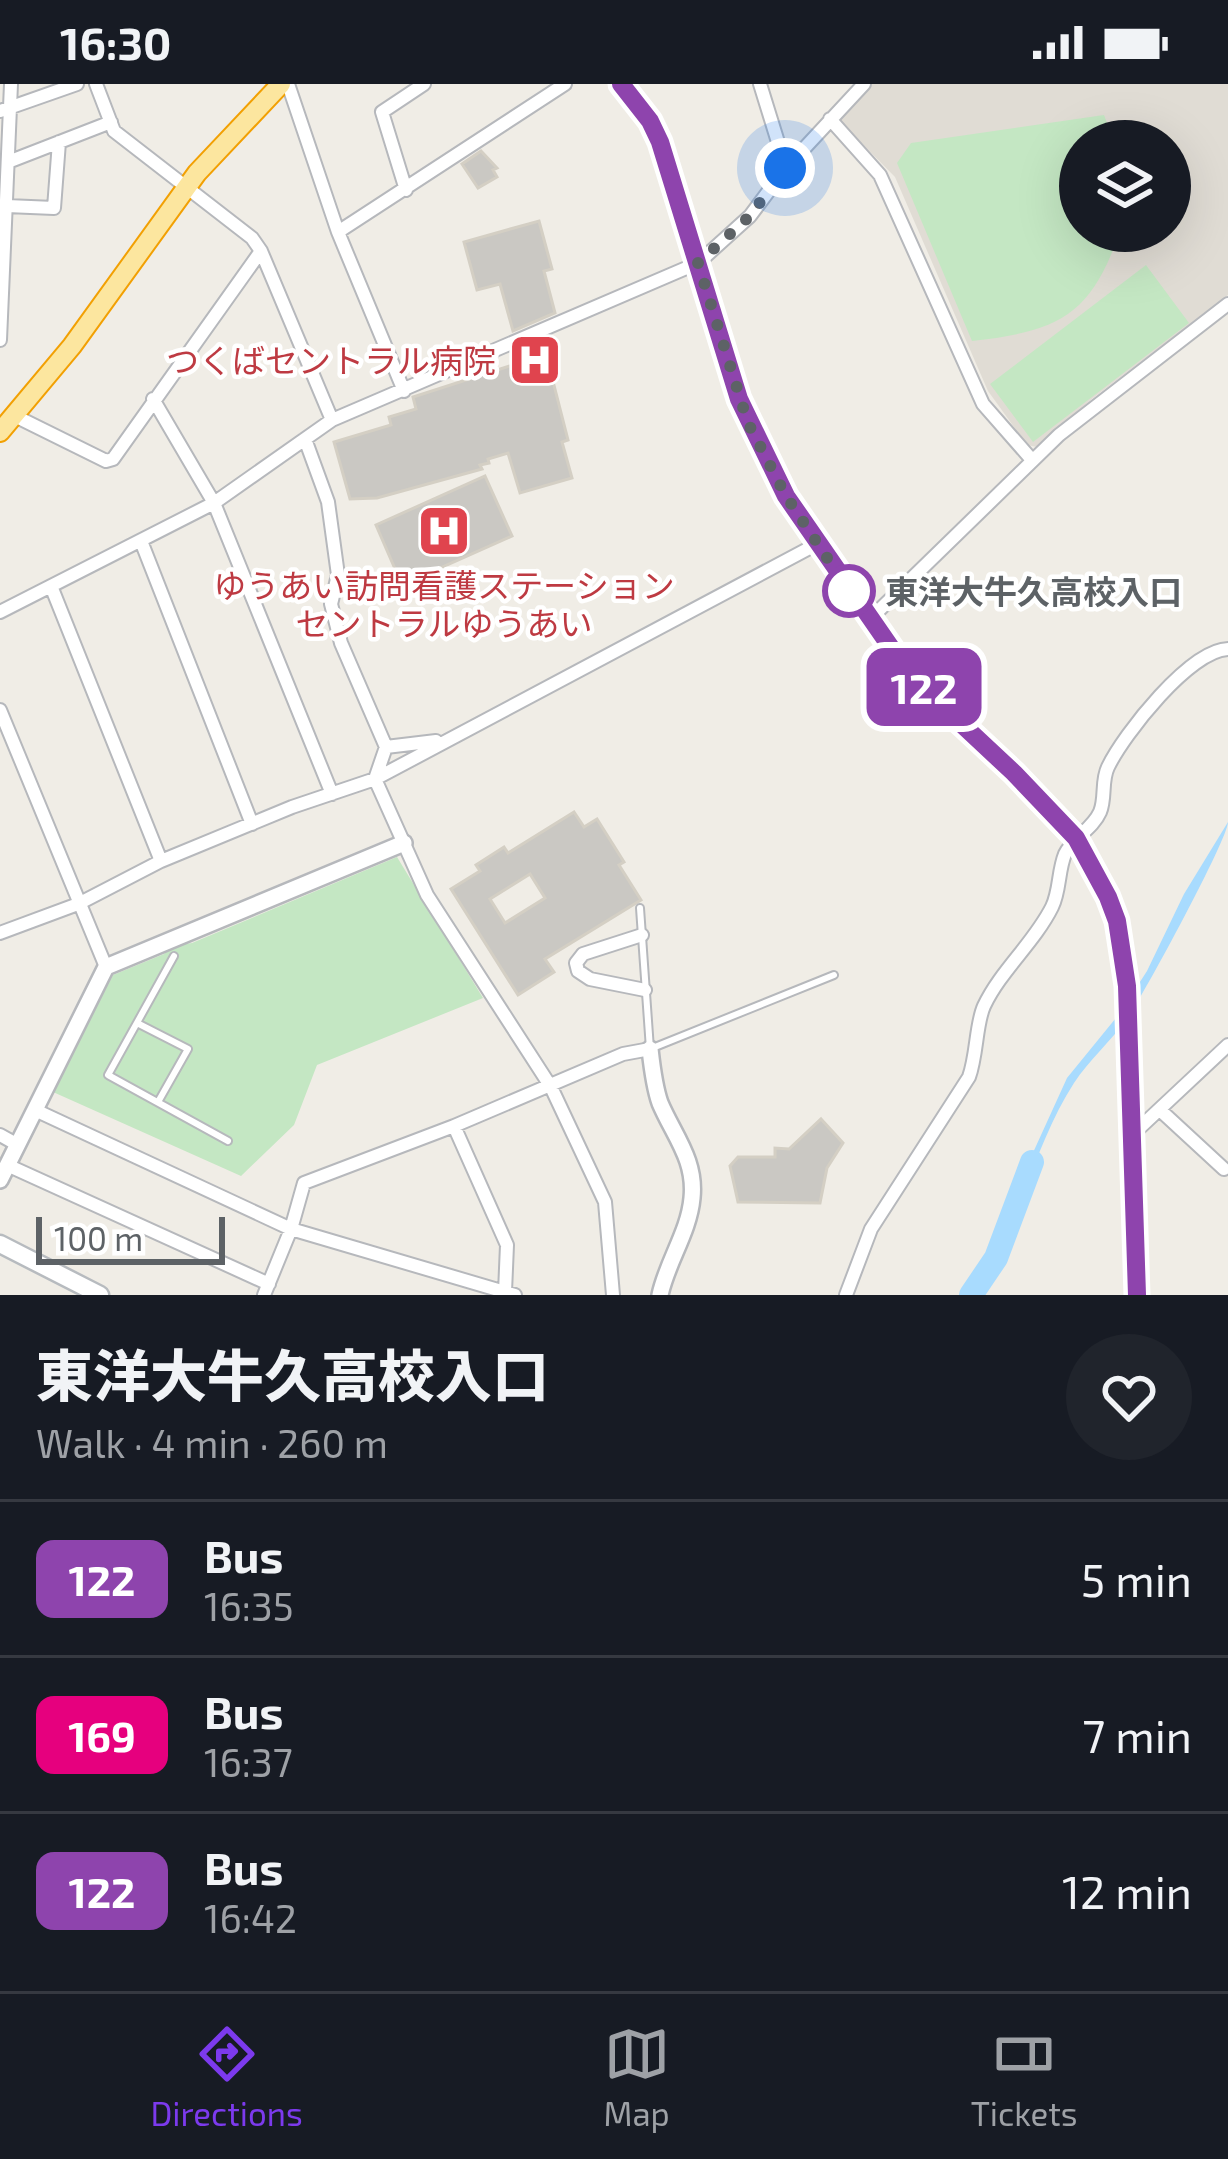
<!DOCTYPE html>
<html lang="en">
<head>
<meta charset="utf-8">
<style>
	:root { --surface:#171b24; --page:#20242c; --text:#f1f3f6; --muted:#9ea1a6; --line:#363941; --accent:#7c3aed }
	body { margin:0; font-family:"Exo 2","Noto Sans JP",sans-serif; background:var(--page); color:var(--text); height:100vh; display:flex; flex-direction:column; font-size:45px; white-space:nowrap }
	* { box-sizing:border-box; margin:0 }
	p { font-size:39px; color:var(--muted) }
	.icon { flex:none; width:66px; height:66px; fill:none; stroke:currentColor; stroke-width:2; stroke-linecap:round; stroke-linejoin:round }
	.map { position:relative; height:1211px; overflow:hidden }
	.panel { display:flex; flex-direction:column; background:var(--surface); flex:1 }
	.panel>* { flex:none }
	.badge { padding:0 24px; border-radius:18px; font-size:42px; line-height:78px }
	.tools { position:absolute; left:1059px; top:36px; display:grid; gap:24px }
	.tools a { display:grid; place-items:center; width:132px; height:132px; border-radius:50%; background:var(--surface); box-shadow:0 12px 48px #0002; font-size:60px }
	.scale { position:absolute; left:36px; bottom:30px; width:189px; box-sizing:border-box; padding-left:12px; border:6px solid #5d6266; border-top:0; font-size:33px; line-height:42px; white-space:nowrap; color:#5d6266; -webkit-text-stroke:9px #fff; paint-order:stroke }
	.you { position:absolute; width:60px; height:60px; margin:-30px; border:9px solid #fff; border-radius:50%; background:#1a73e8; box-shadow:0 0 0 18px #1a73e833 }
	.map>.badge { position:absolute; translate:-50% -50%; box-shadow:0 0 0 6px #fff }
	.round { display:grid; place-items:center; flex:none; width:126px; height:126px; border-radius:63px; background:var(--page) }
	.summary { display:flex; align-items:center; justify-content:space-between; height:204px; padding:0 36px }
	h1 { font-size:57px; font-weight:800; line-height:90px }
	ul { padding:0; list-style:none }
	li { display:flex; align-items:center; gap:36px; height:156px; padding:0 36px; border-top:3px solid var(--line) }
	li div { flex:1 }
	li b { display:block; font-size:45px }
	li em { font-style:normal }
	li .badge { min-width:132px; font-weight:700; text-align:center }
	.status { display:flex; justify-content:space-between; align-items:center; height:84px; padding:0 60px; background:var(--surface); direction:ltr }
	.status svg { height:33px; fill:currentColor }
	.tabs { display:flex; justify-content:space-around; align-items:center; height:168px; border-top:3px solid var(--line); background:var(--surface); font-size:33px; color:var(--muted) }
	.tabs a { display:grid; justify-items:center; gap:6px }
	.tabs .on { color:var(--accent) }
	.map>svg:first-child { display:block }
</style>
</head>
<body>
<div class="status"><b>16:30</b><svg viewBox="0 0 49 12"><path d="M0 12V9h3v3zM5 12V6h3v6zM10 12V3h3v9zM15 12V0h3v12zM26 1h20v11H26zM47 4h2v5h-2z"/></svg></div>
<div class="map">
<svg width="1228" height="1211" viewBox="0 0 1228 1211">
	<rect width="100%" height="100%" fill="#f0ede6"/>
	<path fill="#e0dcd4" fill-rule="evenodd" d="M866,0H1228V211L1093,314L1037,363L1027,361L988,307L895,93L837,34ZM1080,57H1170V147H1080Z"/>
	<path fill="#c4e7c3" d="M1104,31L1114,57H1080V147H1120C1091,232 1059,247 972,257L897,79L911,59Z
		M1146,181L1189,239L1033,358L990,300Z
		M397,773L483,914L317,981L294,1041L241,1092L53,1008L113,891L164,870L170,862L192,859Z"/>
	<path fill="#a8dbfe" d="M1228,738C1228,755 1143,912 1127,935C1111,957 1089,976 1074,999C1052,1033 1038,1072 1023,1109L1016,1106L1067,994L1120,929L1147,887L1184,810Z"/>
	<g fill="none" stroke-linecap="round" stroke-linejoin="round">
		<path stroke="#a8dbfe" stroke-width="24" d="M971,1211L996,1174L1032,1078"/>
	</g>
	<path fill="#cac8c3" stroke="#d4cfc4" stroke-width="3" fill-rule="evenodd" d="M481,67L497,84L493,86L497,93L478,104L462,80Z
		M539,137L552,185L544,187L555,229L513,247L500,200L477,206L464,158Z
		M528,263L531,274L546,270L568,356L562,358L572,394L520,409L508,369L488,375L489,379L480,381L482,385L377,414L350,415L334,358L391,341L389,333L416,325L413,313L522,278L519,267Z
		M485,392L512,452L402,501L376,441Z
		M574,728L584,743L597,735L624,778L619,781L641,816L545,875L554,888L518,911L451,805L480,787L476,781L504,763L508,769ZM530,790L545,814L505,839L490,815Z
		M821,1035L843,1059L827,1084L820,1119L738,1118L730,1082L738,1073H775V1064L789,1065Z"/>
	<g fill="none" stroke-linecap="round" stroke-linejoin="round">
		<g stroke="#b6b8bc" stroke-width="10">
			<path id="service" d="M640,824L650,965L834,891
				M174,872L108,991L228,1057
				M137,939L188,965L158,1018"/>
		</g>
		<g stroke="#b6b8bc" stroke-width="16">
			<path id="minor" d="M96,0L114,47L252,154L261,167L332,336
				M288,0L338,148L404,307
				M760,0L786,84
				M0,27L77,0
				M830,35L880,91L983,320L1032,376
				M8,78L111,38
				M406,106L382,28L424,0
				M7,122L54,124L59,58
				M338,148L565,0
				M0,256L11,0
				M153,315L214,419L332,710
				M15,332L106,377L113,375L261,167
				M305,355L328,418L338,491L331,520L341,559L386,663
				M141,457L252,740
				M51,502L161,777
				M0,528L214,419L332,336L698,179L750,132L786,84L864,0
				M869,536L1059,351L1228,220
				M0,626L106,883
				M436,657L386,663L375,695L427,811L551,1003L605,1118L613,1211
				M0,849L78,820L161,777L292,723L375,695L817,460
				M642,851L583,870L576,879L578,887L590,895L645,906
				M35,1026L291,1145L515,1211
				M1160,1026L1224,1085
				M454,1042L507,1161L505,1208
				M1133,1050L1228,961
				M0,1051L18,1061
				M7,1081L269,1200
				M264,1211L291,1145L304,1099L454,1042L623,970L650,965
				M846,1211L871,1145L969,993C977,971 976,939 984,922C1001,886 1034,859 1052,823C1060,807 1058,787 1065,770C1073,753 1092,746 1100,728C1106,714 1101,697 1108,683C1124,650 1190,566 1228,565"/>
		</g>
		<g stroke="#b6b8bc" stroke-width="20">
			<path id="tertiary" d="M621,0L650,37L660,58L738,315L786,412L894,568L937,617L1077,755L1108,813L1117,837L1127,902L1137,1211
				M650,965C652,983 654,1002 660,1019C674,1052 696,1076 692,1114C689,1148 667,1178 660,1211
				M0,1096L106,883L404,759"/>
		</g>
		<g stroke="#b7bbbf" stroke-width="21">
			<path id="secondary" d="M0,1160L100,1211"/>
		</g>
		<g stroke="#f2a003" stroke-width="22">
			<path id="trunk" d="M0,348L72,262L197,89L281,0"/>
		</g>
		<use href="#service" stroke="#fff" stroke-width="6"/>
		<use href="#minor" stroke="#fff" stroke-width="12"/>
		<use href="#tertiary" stroke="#fff" stroke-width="15"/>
		<use href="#secondary" stroke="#fff" stroke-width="16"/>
		<use href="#trunk" stroke="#fce69f" stroke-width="18"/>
	</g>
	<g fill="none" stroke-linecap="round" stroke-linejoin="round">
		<g stroke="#fff" stroke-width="27">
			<path id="line" d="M621,0L650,37L660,58L739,315L786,412L894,568L937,617L1014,689L1076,754L1108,813L1117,837L1127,902L1137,1211"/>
		</g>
		<use href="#line" stroke="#8e44ad" stroke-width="18"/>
		<path stroke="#5d6266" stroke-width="12" stroke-dasharray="0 21.6" d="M785,84L750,132L698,179L748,339L786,412L849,507"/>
	</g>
	<defs>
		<g id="hospital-square" transform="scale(2.7)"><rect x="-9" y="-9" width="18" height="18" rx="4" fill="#e0444e" stroke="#fff"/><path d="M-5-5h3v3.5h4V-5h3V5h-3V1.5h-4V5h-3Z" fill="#fff"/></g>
	</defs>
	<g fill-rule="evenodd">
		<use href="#hospital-square" x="535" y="276"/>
		<use href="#hospital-square" x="444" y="447"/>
	</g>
	<circle fill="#fff" stroke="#8e44ad" stroke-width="6" cx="849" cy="507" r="24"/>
	<g text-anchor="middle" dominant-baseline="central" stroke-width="9" stroke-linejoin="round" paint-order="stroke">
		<g font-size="33" fill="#be3a42" stroke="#fff" text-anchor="end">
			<text x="496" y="276">つくばセントラル病院</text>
			<text x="444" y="501" text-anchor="middle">ゆうあい訪問看護ステーション<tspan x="444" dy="38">セントラルゆうあい</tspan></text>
		</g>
		<g font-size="33" font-weight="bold" fill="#5d6266" stroke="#fff" text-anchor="start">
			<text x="885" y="507">東洋大牛久高校入口</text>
		</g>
	</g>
</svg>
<div class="tools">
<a><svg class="icon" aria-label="layers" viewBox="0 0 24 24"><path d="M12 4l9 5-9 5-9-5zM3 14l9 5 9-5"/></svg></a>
</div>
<div class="scale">100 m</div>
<div class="you" style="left:785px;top:84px"></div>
<b class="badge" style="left:924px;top:603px;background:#8e44ad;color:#fff">122</b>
</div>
<section class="panel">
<div class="summary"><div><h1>東洋大牛久高校入口</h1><p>Walk · 4 min · 260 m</p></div><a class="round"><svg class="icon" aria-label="heart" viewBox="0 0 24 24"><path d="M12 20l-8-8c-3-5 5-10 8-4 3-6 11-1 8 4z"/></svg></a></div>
<ul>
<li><span class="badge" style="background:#8e44ad;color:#fff">122</span><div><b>Bus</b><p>16:35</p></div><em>5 min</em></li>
<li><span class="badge" style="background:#e6007e;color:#fff">169</span><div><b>Bus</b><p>16:37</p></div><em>7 min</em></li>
<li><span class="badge" style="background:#8e44ad;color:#fff">122</span><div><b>Bus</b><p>16:42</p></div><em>12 min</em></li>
</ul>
</section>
<nav class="tabs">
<a class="on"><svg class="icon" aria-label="directions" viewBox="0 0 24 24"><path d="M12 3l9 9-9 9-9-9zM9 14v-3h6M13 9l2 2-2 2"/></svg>Directions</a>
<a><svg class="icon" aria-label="map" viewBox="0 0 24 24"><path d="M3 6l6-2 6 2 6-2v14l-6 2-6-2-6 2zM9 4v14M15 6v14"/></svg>Map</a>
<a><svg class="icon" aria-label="tickets" viewBox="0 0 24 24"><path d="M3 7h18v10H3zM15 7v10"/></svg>Tickets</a>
</nav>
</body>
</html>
